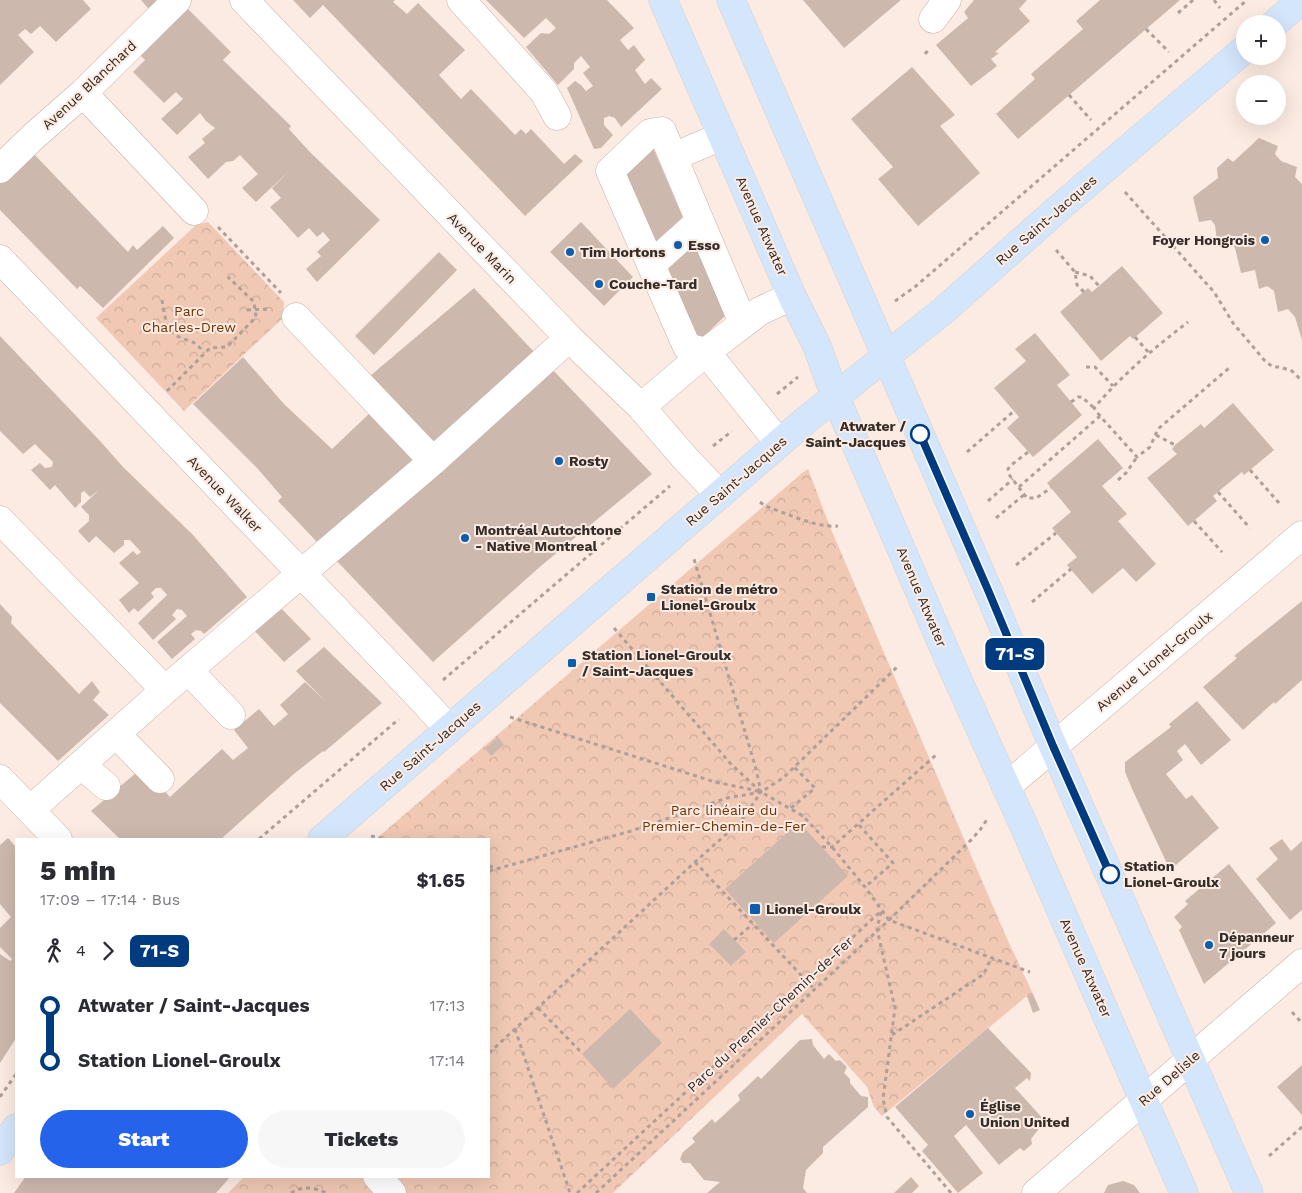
<!DOCTYPE html>
<html lang="en">
<head>
<meta charset="utf-8">
<style>
	:root { --surface:#fff; --page:#f7f7f7; --text:#2b2b33; --muted:#7c7c81; --accent:#2563eb }
	body { margin:0; font-family:"Work Sans",sans-serif; background:var(--page); color:var(--text); height:100vh; display:flex; flex-direction:column; font-size:19px; white-space:nowrap }
	* { box-sizing:border-box; margin:0 }
	p { font-size:16px; color:var(--muted) }
	.icon { flex:none; width:28px; height:28px; fill:none; stroke:currentColor; stroke-width:2; stroke-linecap:round; stroke-linejoin:round }
	.map { position:relative; flex:1; overflow:hidden }
	.details { position:absolute; left:15px; top:838px; width:475px; height:340px; display:flex; flex-direction:column; background:var(--surface); border-radius:0px; box-shadow:0 5px 20px #0002 }
	.details>* { flex:none }
	.badge { padding:0 10px; border-radius:8px; font-size:18px; line-height:32px }
	.buttons { position:absolute; left:1236px; top:15px; display:grid; gap:10px }
	.buttons a { display:grid; place-items:center; width:50px; height:50px; border-radius:50%; background:var(--surface); box-shadow:0 5px 20px #0002; font-size:25px }
	.map>.badge { position:absolute; translate:-50% -50%; box-shadow:0 0 0 2px #fff }
	.legs { display:flex; align-items:center; gap:8px; height:55px; padding:0 25px; font-size:16px }
	.legs p { margin-inline-start:auto }
	.head { display:flex; align-items:center; justify-content:space-between; height:85px; padding:0 25px }
	h1 { font-size:28px; font-weight:800; line-height:38px }
	.button { display:flex; gap:10px; margin-top:auto; padding:10px 25px }
	.button a { flex:1; height:58px; border-radius:30px; background:var(--accent); color:#fff; font-size:20px; font-weight:800; line-height:58px; text-align:center }
	.button a+a { background:var(--page); color:var(--text) }
	ul { padding:0 25px; list-style:none }
	li { display:flex; align-items:center; gap:18px; height:55px; font-size:19px }
	li i { display:grid; place-items:center; width:8px; height:100%; margin:0 6px; background:currentColor }
	li i::after { content:''; width:12px; height:12px; margin:-6px; border:4px solid; border-radius:50%; background:var(--surface) }
	li p { margin-inline-start:auto }
	li:first-child i { background:linear-gradient(#0000 50%,currentColor 0) }
	li:last-child i { background:linear-gradient(currentColor 50%,#0000 0) }
	.map>svg:first-child { display:block }
</style>
</head>
<body>
<div class="map">
<svg width="1302" height="1193" viewBox="0 0 1302 1193">
	<defs>
		<pattern id="park-crowns" width="20" height="18" patternUnits="userSpaceOnUse" patternTransform="scale(1.25)"><rect width="20" height="18" fill="#f0c8b4"/><path d="M2 6a3 3 0 1 1 6 0M12 15a3 3 0 1 1 6 0" fill="none" stroke="#ceac9b"/></pattern>
	</defs>
	<rect width="100%" height="100%" fill="#fcebe2"/>
	<path fill="url(#park-crowns)" d="M208,222L284,302L283,318L184,411L96,318L196,225Z
		M808,469L830,527L1004,932L1033,994L1027,996L882,1116L874,1107L867,1087L802,1014L613,1193H228L245,1176H489V839H376L801,474Z"/>
	<path fill="#cdb8ad" d="M0,0H83L91,9L56,42L40,26L31,34L25,29L18,35L34,52L0,85Z
		M141,0H161L150,10Z
		M293,0H395L393,2L407,14L418,3L465,50L439,75L461,99L471,89L515,135L521,129L526,134L531,129L564,164L575,154L583,161L525,216L323,5L310,18Z
		M486,0H607L634,28L620,40L628,50L634,45L645,60L635,70L645,84L651,78L662,89L621,127L615,118L609,116L604,118V125L613,135L601,148L594,149L567,88L575,81L581,85L586,91L593,86L583,73L590,67L581,56L574,63V69L558,85L526,47L541,33L549,34L556,28L546,18L524,38Z
		M803,0H901L844,48Z
		M974,0H1027L1019,9L1030,21L995,52L999,53L991,59L997,66L971,86L936,45L968,18L964,12Z
		M1100,0H1180L1018,139L996,114L1035,79L1031,74L1083,29L1076,21Z
		M186,7L231,52L223,60L291,126L289,129L309,151L380,220L317,282L306,269L321,256L317,252L330,240L323,232L317,237L309,228L298,238L270,207L281,198L272,188L290,170L256,202L242,188L258,174L240,155L233,161L226,162L208,179L188,157L205,143L202,139L215,128L206,121L200,113L177,135L161,119L183,99L176,92L164,103L133,72L145,60L138,53Z
		M912,67L955,115L940,126L980,173L918,226L878,179L893,167L851,119Z
		M1259,138L1278,146L1275,154L1281,161L1297,167L1295,177L1302,184V340L1295,317L1288,309L1278,312L1274,291L1267,286L1259,289L1255,270L1241,273L1235,248L1227,239L1217,242L1215,225L1211,220L1199,222L1193,197L1218,178L1217,168L1228,158L1233,162Z
		M651,143L725,316L698,342L623,169Z
		M32,152L128,252L133,245L137,250L163,226L174,238L103,308L80,286L77,289L0,210V183Z
		M581,222L633,277L604,306L550,252Z
		M439,252L457,270L374,355L355,336Z
		M1122,266L1163,313L1133,339L1130,336L1101,361L1060,312L1088,288L1092,292Z
		M474,288L537,355L433,444L370,376Z
		M1035,333L1070,375L1057,385L1082,415L1033,457L1007,428L1019,417L994,388L1026,361L1015,349Z
		M0,336L101,442L123,467L193,535L247,597L204,634L201,631L196,630L191,634L195,639L172,659L157,642L187,616L182,610L177,609L172,615L176,619L153,640L138,623L167,595L161,588H156L151,593L154,597L138,612L134,608L129,613L119,600L139,583L119,563L133,551L137,555L141,552L130,540H124V545L114,553L96,536L89,543L78,531L89,521V515L81,507L99,490L90,497L84,491L81,493V502L75,508L55,485L50,490L31,470L40,463L45,468L52,467L53,462L35,444L23,454L0,431Z
		M243,357L284,404L332,449L372,411L417,458L319,544L278,501L282,497L258,469L193,404Z
		M552,369L652,474L542,565L433,662L334,558Z
		M1233,403L1274,450L1244,475L1242,472L1213,496L1217,501L1188,526L1147,478L1177,454L1172,449L1175,445L1201,424L1204,428Z
		M1098,439L1123,468L1102,486L1127,514L1118,521L1156,564L1136,582L1123,568L1092,594L1067,565L1077,557L1052,528L1071,512L1047,483Z
		M1302,601V680L1275,704L1274,702L1243,730L1203,687L1237,658L1234,656Z
		M0,604L12,617L11,623L79,694L92,681L100,692L93,700L109,715L58,761L0,703Z
		M278,605L311,639L284,662L252,628Z
		M324,647L382,703L324,752L323,751L295,773L221,839H120L91,811L143,767L170,797L222,749L233,760L248,748L234,730L259,709L274,726L288,714L280,705L305,682L325,701L296,671Z
		M1197,701L1231,740L1201,765L1185,744L1177,751L1183,760L1166,774L1186,799L1192,795L1219,828L1170,870L1133,791L1125,772V762L1171,727L1169,724Z
		M498,737L504,745L491,756L485,748Z
		M799,822L848,876L774,943L725,889Z
		M8,838L16,847V1038L0,1063V954L10,961L12,959L0,947V928L11,917L0,904V845Z
		M1282,839L1291,851L1302,841V910L1290,920L1256,879L1278,859L1269,848Z
		M1229,864L1276,923L1204,984L1179,930L1182,927L1174,917L1188,904L1185,901Z
		M724,929L746,952L731,966L709,944Z
		M1033,994L1040,1010L1033,1013L1027,996Z
		M630,1009L662,1043L613,1089L582,1054Z
		M988,1028L1031,1073L1030,1081L1027,1078L1015,1088L1045,1121L1031,1139L1032,1144L1024,1151L1020,1148L999,1165L966,1125L954,1136L983,1173L958,1193L922,1151L928,1145L895,1107Z
		M812,1039L813,1045L824,1059L829,1054L836,1061L840,1060L847,1067L844,1073L850,1079V1083L861,1096L868,1097V1107L823,1147V1153L806,1170L803,1188L807,1193H707L720,1182L704,1180L690,1163H683L680,1159L683,1152L695,1142L692,1138L712,1119L715,1123L740,1100L738,1095L758,1076L761,1079L800,1040Z
		M1302,1065V1115L1277,1087Z
		M26,1176H231L216,1193H14Z
		M911,1177L919,1186L912,1193H894Z
		M1123,1181L1134,1185L1140,1193H1104L1108,1185Z"/>
	<g fill="none" stroke-linecap="round" stroke-linejoin="round">
		<g stroke="#c5b0a6" stroke-width="29">
			<path id="minor" d="M244,0L569,338L641,407L684,457L720,495
				M461,0L544,92L557,116
				M933,19L947,0
				M83,93L194,211
				M673,157L722,136
				M0,169L34,136L83,93L177,0
				M0,259L414,691L449,729
				M651,265L700,221
				M296,317L433,461
				M743,323L662,131L650,133L610,171L687,347L706,352L779,443
				M641,407L706,352L760,311L792,296
				M0,520L165,690
				M188,670L231,715
				M116,734L160,779
				M81,765L106,786
				M0,779L58,839
				M1006,787L1302,535
				M30,810L165,690L433,461L569,338
				M377,1176L392,1193
				M1036,1193L1302,963"/>
		</g>
		<g stroke="#d2d1d0" stroke-width="29">
			<path id="major" d="M663,0L792,296L817,346L835,396L953,669L1024,826L1184,1193
				M731,0L988,590L1053,746L1249,1193
				M1274,24L1302,0
				M322,839L806,420L943,311L1060,207L1245,49
				M0,1151L16,1128"/>
		</g>
		<path stroke="#aea099" stroke-width="3" stroke-dasharray="4 4" stroke-linecap="butt" d="M1214,0L1220,8
			M1178,13L1193,0
			M1146,29L1169,52
			M925,54L929,49
			M1069,95L1091,120
			M1125,192L1214,292L1233,323L1265,361L1273,367H1280L1292,371L1302,381
			M218,227L281,293
			M1056,250L1075,272L1077,285L1084,292
			M1075,272L1090,276L1099,286
			M162,300C164,314 166,332 181,338C194,343 195,341 204,353
			M895,301L916,286L1247,0
			M247,310L268,309
			M1135,337L1149,353
			M1086,367H1095L1113,386
			M167,391L210,348L227,347L256,317L254,302L228,277
			M777,394L798,377
			M1071,402L1078,397H1082L1094,408
			M1100,416L1094,408C1122,375 1154,348 1188,322
			M1156,435L1175,445
			M713,446L732,431
			M967,452L1014,411
			M1028,452L1010,466L1008,469L1010,476L1027,498H1036L1051,488
			M1250,470L1279,503
			M1118,480L1126,473L1137,457
			M1019,487L1100,416L1137,457L1150,447L1158,429L1229,368
			M1218,492L1250,528
			M988,501L1013,479
			M760,502L765,506C786,513 816,528 838,526
			M996,518L1025,494
			M1194,521L1222,552
			M1016,565L1056,533
			M1032,602L1071,569
			M614,628L730,763L761,792L803,816L832,847L865,887L889,920L1030,972
			M443,680L670,486
			M510,717L715,782L758,791
			M791,808L815,788L794,767
			M859,825L893,863L865,887
			M371,836L383,839
			M259,839L399,719
			M822,847H832L936,755
			M695,862L814,989
			M489,866L496,868
			M489,871L631,831L727,798L761,792L783,778L898,666
			M881,912L877,929L895,1008L883,1099L887,1117L951,1193
			M734,940L753,924
			M538,1008L579,1050L584,1051
			M1292,1012L1302,1023
			M515,1029L570,1193
			M892,1035L984,974L991,958
			M489,1053L695,862L742,820L761,792L756,769L694,559
			M0,1097L16,1074
			M1269,1156L1302,1127
			M291,1193C303,1185 315,1188 327,1193
			M577,1193L881,911
			M596,1193L889,920L972,839L980,830L988,818"/>
		<use href="#minor" stroke="#fff" stroke-width="28"/>
		<use href="#major" stroke="#d4e6fc" stroke-width="28"/>
	</g>
	<g fill="none" stroke-linecap="round" stroke-linejoin="round">
		<g stroke="#fff" stroke-width="11">
			<path id="line-1" d="M920,434L988,590L1053,746L1110,874"/>
		</g>
		<use href="#line-1" stroke="#003b80" stroke-width="8"/>
	</g>
	<g fill="#0c5eac" stroke="#fcebe2" stroke-width="2">
		<circle cx="1265" cy="240" r="5"/>
		<circle cx="678" cy="245" r="5"/>
		<circle cx="570" cy="252" r="5"/>
		<circle cx="599" cy="284" r="5"/>
		<circle cx="559" cy="461" r="5"/>
		<circle cx="465" cy="538" r="5"/>
		<rect x="646" y="592" width="10" height="10" rx="2.5"/>
		<rect x="567" y="658" width="10" height="10" rx="2.5"/>
		<rect x="749" y="903" width="12" height="12" rx="2.5"/>
		<circle cx="1209" cy="945" r="5"/>
		<circle cx="970" cy="1114" r="5"/>
	</g>
	<g fill="#fff" stroke="#003b80" stroke-width="2.5">
		<circle cx="920" cy="434" r="9"/>
		<circle cx="1110" cy="874" r="9"/>
	</g>
	<g text-anchor="middle" dominant-baseline="central" stroke-width="4" stroke-linejoin="round" paint-order="stroke">
		<g font-size="14" fill="#342c28" stroke="#fcebe2">
			<text transform="translate(89 85) rotate(-43)">Avenue Blanchard</text>
			<text transform="translate(1046 220) rotate(-41)">Rue Saint-Jacques</text>
			<text transform="translate(762 226) rotate(66)">Avenue Atwater</text>
			<text transform="translate(482 248) rotate(46)">Avenue Marin</text>
			<text transform="translate(736 481) rotate(-41)">Rue Saint-Jacques</text>
			<text transform="translate(225 494) rotate(46)">Avenue Walker</text>
			<text transform="translate(922 597) rotate(67)">Avenue Atwater</text>
			<text transform="translate(1154 661) rotate(-40)">Avenue Lionel-Groulx</text>
			<text transform="translate(430 746) rotate(-41)">Rue Saint-Jacques</text>
			<text transform="translate(1086 968) rotate(66)">Avenue Atwater</text>
			<text transform="translate(770 1014) rotate(-43)">Parc du Premier-Chemin-de-Fer</text>
			<text transform="translate(1169 1078) rotate(-41)">Rue Delisle</text>
		</g>
		<g font-size="14" font-weight="bold" fill="#342c28" stroke="#fcebe2" text-anchor="start">
			<text x="1255" y="240" text-anchor="end">Foyer Hongrois</text>
			<text x="688" y="245">Esso</text>
			<text x="580" y="252">Tim Hortons</text>
			<text x="609" y="284">Couche-Tard</text>
			<text x="569" y="461">Rosty</text>
			<text x="475" y="530">Montréal Autochtone<tspan x="475" dy="16">- Native Montreal</tspan></text>
			<text x="661" y="589">Station de métro<tspan x="661" dy="16">Lionel-Groulx</tspan></text>
			<text x="582" y="655">Station Lionel-Groulx<tspan x="582" dy="16">/ Saint-Jacques</tspan></text>
			<text x="766" y="909">Lionel-Groulx</text>
			<text x="1219" y="937">Dépanneur<tspan x="1219" dy="16">7 jours</tspan></text>
			<text x="980" y="1106">Église<tspan x="980" dy="16">Union United</tspan></text>
		</g>
		<g font-size="14" fill="#723103" stroke="#fcebe2">
			<text x="189" y="311">Parc<tspan x="189" dy="16">Charles-Drew</tspan></text>
			<text x="724" y="810">Parc linéaire du<tspan x="724" dy="16">Premier-Chemin-de-Fer</tspan></text>
		</g>
		<g font-size="14" font-weight="bold" fill="#342c28" stroke="#fcebe2" text-anchor="end">
			<text x="906" y="426">Atwater /<tspan x="906" dy="16">Saint-Jacques</tspan></text>
			<text x="1124" y="866" text-anchor="start">Station<tspan x="1124" dy="16">Lionel-Groulx</tspan></text>
		</g>
	</g>
</svg>
<div class="buttons">
<a>+</a>
<a>−</a>
</div>
<b class="badge" style="left:1015px;top:654px;background:#003b80;color:#fff">71-S</b>
<section class="details">
<div class="head"><div><h1>5 min</h1><p>17:09 – 17:14 · Bus</p></div><b>$1.65</b></div>
<div class="legs"><svg class="icon" aria-label="walk" viewBox="0 0 24 24"><circle cx="13" cy="4" r="2"/><path d="M13 8l-2 6 4 7M11 14l-3 7M7 12l3-4h3l4 4"/></svg>4<svg class="icon" aria-label="forward" viewBox="0 0 24 24"><path d="M9 5l7 7-7 7"/></svg><b class="badge" style="background:#003b80;color:#fff">71-S</b></div>
<ul>
<li><i style="color:#003b80"></i><b>Atwater / Saint-Jacques</b><p>17:13</p></li>
<li><i style="color:#003b80"></i><b>Station Lionel-Groulx</b><p>17:14</p></li>
</ul>
<div class="button"><a>Start</a><a>Tickets</a></div>
</section>
</div>
</body>
</html>
